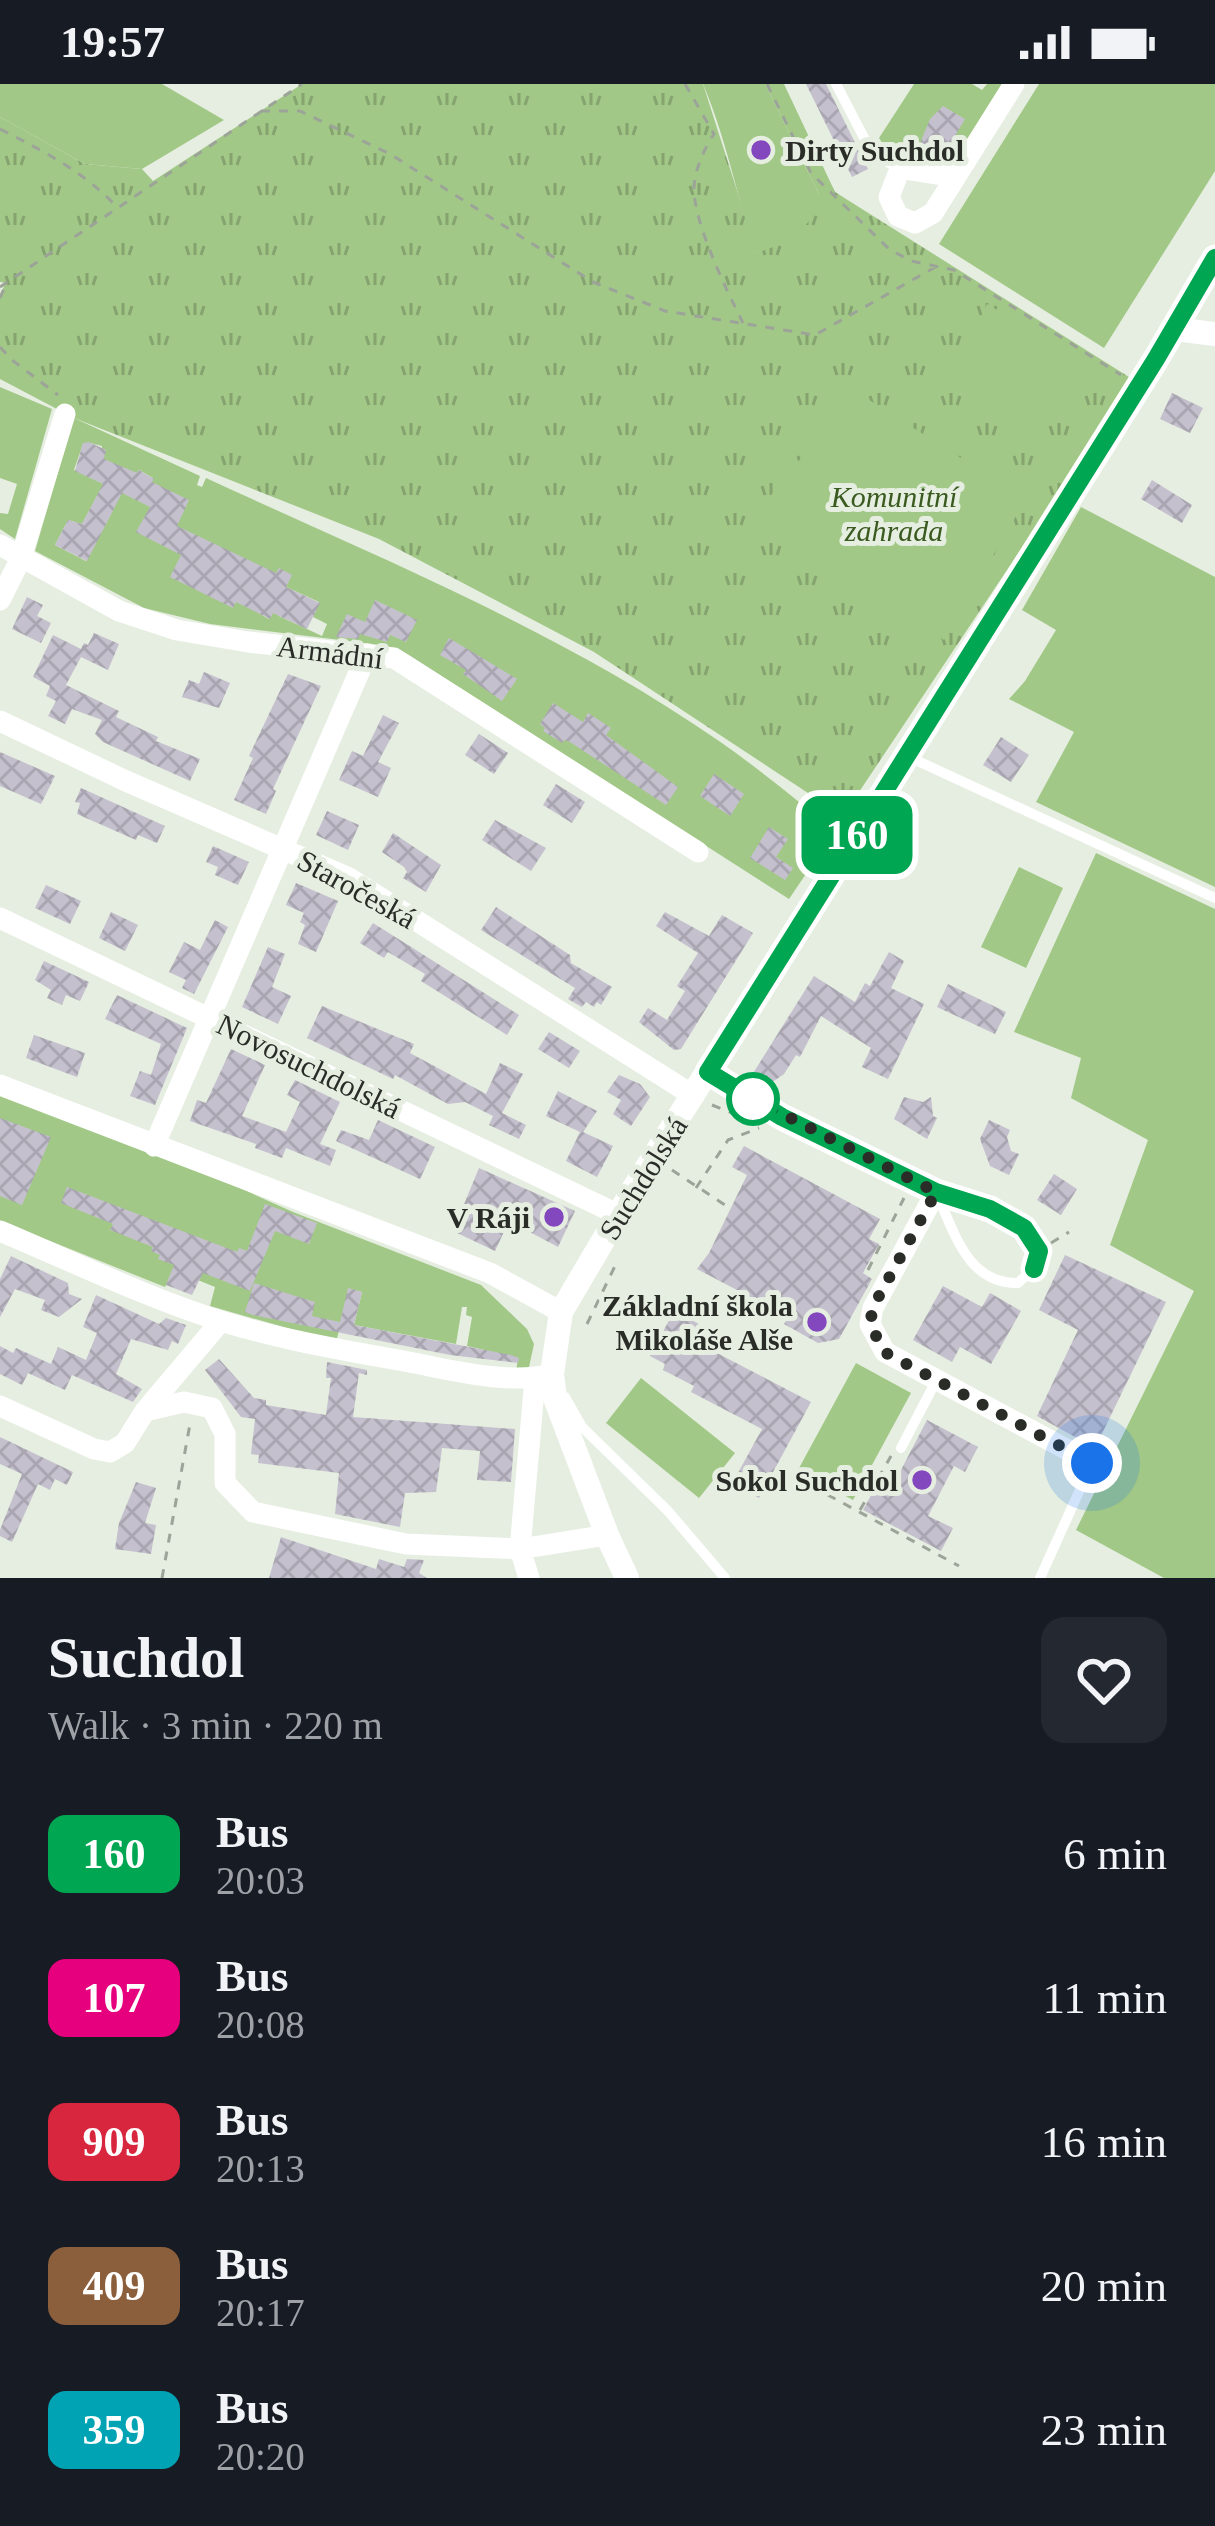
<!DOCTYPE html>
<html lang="en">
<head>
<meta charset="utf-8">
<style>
	:root { --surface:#171b24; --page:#242831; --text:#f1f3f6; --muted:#9ea1a6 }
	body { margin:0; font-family:"Times New Roman",serif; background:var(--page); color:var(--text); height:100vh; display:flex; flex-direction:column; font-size:45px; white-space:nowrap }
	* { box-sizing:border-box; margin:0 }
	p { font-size:39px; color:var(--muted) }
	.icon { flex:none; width:66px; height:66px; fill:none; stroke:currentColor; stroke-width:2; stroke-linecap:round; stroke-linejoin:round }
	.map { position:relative; height:1494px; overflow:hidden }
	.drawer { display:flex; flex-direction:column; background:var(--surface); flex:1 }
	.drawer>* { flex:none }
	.badge { padding:0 24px; border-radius:18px; font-size:42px; line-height:78px }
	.you { position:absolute; width:60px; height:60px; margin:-30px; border:9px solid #fff; border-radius:50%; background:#1a73e8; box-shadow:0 0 0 18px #1a73e833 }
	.map>.badge { position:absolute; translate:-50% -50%; box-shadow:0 0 0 6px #fff }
	.round { display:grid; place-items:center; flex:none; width:126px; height:126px; border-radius:24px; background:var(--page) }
	.overview { display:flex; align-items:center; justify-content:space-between; height:204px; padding:0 48px }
	h1 { font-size:57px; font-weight:600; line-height:90px }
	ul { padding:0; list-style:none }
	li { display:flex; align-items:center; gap:36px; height:144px; padding:0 48px }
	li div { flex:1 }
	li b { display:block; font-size:45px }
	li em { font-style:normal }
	li .badge { min-width:132px; font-weight:700; text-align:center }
	.status { display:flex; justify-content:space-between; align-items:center; height:84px; padding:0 60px; background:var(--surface); direction:ltr }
	.status svg { height:33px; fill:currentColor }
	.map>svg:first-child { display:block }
</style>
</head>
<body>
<div class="status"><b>19:57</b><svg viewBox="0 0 49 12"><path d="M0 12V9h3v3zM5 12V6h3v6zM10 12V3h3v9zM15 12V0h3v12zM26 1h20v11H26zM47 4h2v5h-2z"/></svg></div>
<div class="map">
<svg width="1215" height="1494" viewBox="0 0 1215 1494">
	<defs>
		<pattern id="grass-tufts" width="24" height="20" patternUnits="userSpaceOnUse" patternTransform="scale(3)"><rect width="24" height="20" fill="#a2c887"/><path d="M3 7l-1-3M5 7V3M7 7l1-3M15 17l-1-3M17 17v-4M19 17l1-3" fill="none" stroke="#84a36e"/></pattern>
		<pattern id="building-cross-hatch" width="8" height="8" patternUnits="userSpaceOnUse" patternTransform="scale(3)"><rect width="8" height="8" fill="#c5c0ce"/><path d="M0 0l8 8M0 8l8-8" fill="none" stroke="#a9a5b1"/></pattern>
	</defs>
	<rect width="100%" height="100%" fill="#e5eee0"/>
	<path fill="url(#grass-tufts)" d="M302,0H703L757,169L819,110L765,0H784L835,108L1129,293L1057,411L843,732L594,568L379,455L74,334L0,295V210L6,199L0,198V33L85,80L142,85L153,97Z"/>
	<path fill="#a2c887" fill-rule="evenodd" d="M0,0H162L224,36L142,85L85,80L0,33Z
		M703,0H765L819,110C816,144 786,160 756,169C737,113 726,54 703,0Z
		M914,0H972L982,6L987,0H1003L956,75C936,83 916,70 894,77L879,54Z
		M1039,0H1215V87L1104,264L939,160Z
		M987,220L1079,275L1034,358L946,303Z
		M0,303L52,325L15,455L0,445V429L8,430L17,400L0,394Z
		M855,307L1026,415L944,556L748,440Z
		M74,334L200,392L197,401L202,403L206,394C379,474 561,547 719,657C759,685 797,716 835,747L789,815L407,570L381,561L210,540L144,524L35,467ZM90,359L102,362L101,382L137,389L139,386L153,394L143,418L74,386L83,360ZM96,414L114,424L86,477L55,461L68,436L82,440ZM286,503L319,518L313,533L327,540L322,552L279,532L275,525L269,535L257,528Z
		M1081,423L1215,493V803L1036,718L1074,648L1009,615L1025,597L1056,546L1022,526Z
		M1096,769L1215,825V1494H1164L1076,1446L1194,1207L1110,1161L1148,1056L1071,1014L1081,974L1014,948Z
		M1019,783L1063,804L1026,884L981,863Z
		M0,996L293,1128L481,1201L527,1245L534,1260L529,1283L523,1289L516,1288L518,1274L467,1262L472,1233L466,1231L467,1223H462L456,1260L354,1241L362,1208L350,1205L336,1258L210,1222L215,1203L173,1186L165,1203L0,1137Z
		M856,1279L911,1309L853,1416L798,1386Z
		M641,1294L735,1369L699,1414L606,1339Z"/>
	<path fill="url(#building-cross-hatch)" d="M806,0H826L868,85L852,93Z
		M943,22L965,35L941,76L919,62L930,35Z
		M1172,309L1203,324L1190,349L1160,335Z
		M89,358L106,366L104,375L137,389L139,386L154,395L152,398L189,416L177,442L276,489L279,484L292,491L286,503L320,519L307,545L273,529L270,535L236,518L233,524L170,493L181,471L136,448L150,423L122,409L87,477L55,461L68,436L82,440L103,400L75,387L83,359Z
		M1152,396L1192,421L1182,439L1141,415Z
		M27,513L43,521L37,532L51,539L41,559L12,545Z
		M375,516L417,536L406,558L390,551L387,558L360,550L358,555L336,553L347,530L365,538Z
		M94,549L119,560L108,586L81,573L66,601L119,627L116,633L158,653L156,657L200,675L190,697L103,658L95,650L102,636L72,625L65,640L48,632L56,617L46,612L50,602L33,593L53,551L81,565L84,559L88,561Z
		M449,554L517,595L502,617L463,590L466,586L440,571Z
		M204,588L230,599L219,624L182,613L189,596L199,600Z
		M288,590L321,602L273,705L276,707L266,730L234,716L253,674L249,672Z
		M553,619L583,638L588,629L611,644L606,651L678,703L666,721L570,658L564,656L562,659L543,647L545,644L540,640Z
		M383,631L399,639L378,678L391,684L378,713L339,696L352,667L363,672Z
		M479,650L508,669L494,690L465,671Z
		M1001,653L1029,671L1011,698L983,681Z
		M0,668L55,692L41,720L0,702Z
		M714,690L744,710L730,732L700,712Z
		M556,700L585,718L572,739L543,721Z
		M81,704L165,742L157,759L138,751L136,756L77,730L80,719L75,718Z
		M327,727L359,741L348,766L316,751Z
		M495,736L546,764L531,787L482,756Z
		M769,743L788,755L776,773L793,784L785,796L750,774Z
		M393,749L441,781L426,808L403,794L407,788L404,783L382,768Z
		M213,762L249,778L238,801L215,791L218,783L206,778Z
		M296,799L338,817L316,868L298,860L305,841L300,838L304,829L286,821Z
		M46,801L81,817L70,840L35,824Z
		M496,823L570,871L571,879L612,903L601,921L597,918L594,923L586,918L582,923L568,915L575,904L481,846Z
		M111,828L138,841L125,867L99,854Z
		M665,828L709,852L722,831L753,849L681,965L674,966L639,938L648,924L667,936L685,907L677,902L698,869L656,842Z
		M215,836L228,843L194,910L182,904L186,896L169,888L184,858L200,866Z
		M373,839L519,931L507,951L421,897L425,890L388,868L384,874L360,859Z
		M268,863L285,870L272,903L291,912L278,940L242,923Z
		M889,868L904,877L891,904L924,920L888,995L862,983L871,964L821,932L800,973L796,971L784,990L771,999L752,991L814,892L855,918L865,899L870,902Z
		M44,877L89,898L80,917L66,911L62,921L47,914L51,906L35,896Z
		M948,900L1006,928L995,950L937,923Z
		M117,911L187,944L155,1021L130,1012L140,987L151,991L161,960L105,935Z
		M322,922L414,960L410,969L486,1010L500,979L523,990L502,1029L526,1041L519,1055L489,1041L493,1032L465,1018L448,1020L395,991L393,995L307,954Z
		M549,948L580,967L569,984L538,965Z
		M34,951L85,969L77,993L26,974Z
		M231,965L265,981L242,1032L286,1048L300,1018L287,1011L295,996L340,1018L320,1060L336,1066L330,1082L286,1064L282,1074L255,1064L256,1060L190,1037L197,1016L206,1019Z
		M619,991L640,1000L650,1013L631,1042L613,1030L621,1016L607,1008Z
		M558,1007L597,1027L583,1048L613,1062L597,1093L566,1077L580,1048L546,1032Z
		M904,1013L923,1018L931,1013L933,1032L937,1034L927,1055L894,1035Z
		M0,1034L51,1053L22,1121L0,1112Z
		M378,1036L435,1063L420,1095L336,1057L341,1046L369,1056Z
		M989,1036L1010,1046L1007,1053L1011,1067L1019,1070L1009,1091L990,1082L980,1055Z
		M744,1062L880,1135L869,1155L879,1160L863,1189L872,1195L839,1255L818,1259L784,1240L788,1233L697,1185L709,1169L747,1091L732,1083Z
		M479,1084L575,1127L558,1163L509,1137L495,1167L453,1147Z
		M1054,1090L1077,1105L1061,1131L1037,1116Z
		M67,1103L237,1168L239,1164L247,1167L265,1120L317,1139L309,1160L275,1147L250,1207L203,1189L192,1211L166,1201L174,1181L158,1175L160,1171L151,1167L153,1163L110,1146L113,1140L61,1119Z
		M1065,1171L1166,1218L1095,1364L1037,1332L1078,1246L1039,1226Z
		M11,1172L68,1199L69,1210L82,1215L59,1233L41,1226L45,1216L15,1205L0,1233V1195Z
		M254,1199L315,1218L312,1232L340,1238L348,1204L362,1208L354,1241L511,1271L519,1274L518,1279L450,1271L253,1231L245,1228Z
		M943,1202L982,1223L990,1209L1021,1227L991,1280L960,1263L952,1278L913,1256Z
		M96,1211L159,1240L166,1234L186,1241L178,1260L172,1257L168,1266L131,1255L116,1290L142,1305L133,1318L72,1291L65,1306L28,1289L22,1301L0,1290V1262L13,1269L16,1264L51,1280L58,1263L86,1276L97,1249L83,1243Z
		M674,1227L699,1240L692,1256L811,1318L759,1414L732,1400L762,1345L691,1308L694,1302L663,1286L665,1280L650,1272Z
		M219,1275L254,1314L266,1316V1321L326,1331L331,1294H326L327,1278L367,1286V1291L359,1289L353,1333L515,1345L511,1398L477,1396L480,1367L442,1364L436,1408L405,1409L400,1443L335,1430L339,1389L258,1379L259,1371L251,1370L255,1335L241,1333L205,1286Z
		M927,1336L978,1363L965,1388L954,1382L928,1432L953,1444L941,1467L863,1426L875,1404L888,1411Z
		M0,1353L73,1388L67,1401L55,1395L50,1406L38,1400L12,1458L0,1452V1446L22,1390L0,1380Z
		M136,1398L156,1404L145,1439L156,1441L151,1470L115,1465L119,1439Z
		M281,1453L376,1485L379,1475L404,1483L407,1475L424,1476L419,1489L427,1494H269Z"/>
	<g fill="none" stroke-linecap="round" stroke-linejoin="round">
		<path stroke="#9ca398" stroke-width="3" stroke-dasharray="9 9" stroke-linecap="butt" d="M685,0L714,50C704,65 695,85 694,103C693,138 727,207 743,239
			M767,0L811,89L889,165L911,177L954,186L1121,291
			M261,27H300L390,70L593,198L665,227L815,251L939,181
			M0,45C43,67 83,87 116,122
			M0,203L302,0
			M0,214L6,200
			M0,263L12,276L58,311
			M712,1021L735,1030
			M672,1086L731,1125
			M696,1104L728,1056L759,1044
			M1051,1159L1069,1148
			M868,1186L904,1114
			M587,1240L615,1182
			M780,1385L959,1482
			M860,1426L891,1372
			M162,1494L190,1340"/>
		<path stroke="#fff" stroke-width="10" d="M836,0L872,69L896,83L897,88
			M909,673L1215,814
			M936,1108C977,1121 1015,1129 1039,1167L1033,1185L1018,1199C967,1200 954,1147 936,1108Z
			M565,1313L582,1343L668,1427L725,1494
			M901,1364L936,1297
			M1040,1494L1092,1379"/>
		<path stroke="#fff" stroke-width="21" d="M955,93L904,85L898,90L889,113L898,132L915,139L933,129L1014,0
			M0,461L119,527L177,546L248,558L394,574L698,768
			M0,516L21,474L65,330
			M0,637L126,697L349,794L694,1012
			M0,834L619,1131
			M708,988L782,1033L936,1108L873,1224L870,1240L885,1268L1092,1379
			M0,1001L490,1189L561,1228
			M154,1062L367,570
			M0,1147C74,1178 147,1214 224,1238C286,1257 350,1267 414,1279C456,1287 511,1301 552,1290
			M0,1322L94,1365L110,1368L125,1359L145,1327L221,1237
			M145,1327L184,1318L212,1324L225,1350V1399L253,1428L406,1460L520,1465L607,1451
			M529,1494L520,1465L535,1295"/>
		<path stroke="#fff" stroke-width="24" d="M1175,245L1215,250
			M627,1494L607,1451L555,1314L552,1290L561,1228L634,1104L1175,245L1215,174"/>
	</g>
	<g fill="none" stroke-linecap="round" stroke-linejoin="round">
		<g stroke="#fff" stroke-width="27">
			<path id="line" d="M1034,1185L1039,1167L1024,1144L990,1125L936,1108L897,1089L782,1033L708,988L1156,275L1215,174"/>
		</g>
		<use href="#line" stroke="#00a651" stroke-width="18"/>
		<path stroke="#292c27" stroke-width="12" stroke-dasharray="0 21.6" d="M753,1015L936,1108L873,1223L870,1240L884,1268L1092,1379"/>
	</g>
	<g fill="#8348be" stroke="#e5eee0" stroke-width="4.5">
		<circle cx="761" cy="66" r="12"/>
		<circle cx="554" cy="1133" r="12"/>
		<circle cx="817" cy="1238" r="12"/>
		<circle cx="922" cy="1396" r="12"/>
	</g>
	<circle fill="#fff" stroke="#00a651" stroke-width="6" cx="753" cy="1015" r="24"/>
	<g text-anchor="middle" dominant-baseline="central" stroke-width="10" stroke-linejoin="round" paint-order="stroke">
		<g font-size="30" font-weight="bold" fill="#292c27" stroke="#e5eee0" text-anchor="end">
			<text x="785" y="66" text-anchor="start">Dirty Suchdol</text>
			<text x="530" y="1133">V Ráji</text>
			<text x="793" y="1221">Základní škola<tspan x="793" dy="34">Mikoláše Alše</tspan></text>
			<text x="898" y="1396">Sokol Suchdol</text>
		</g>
		<g font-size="30" font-style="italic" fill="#3a5a20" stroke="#e5eee0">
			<text x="894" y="412">Komunitní<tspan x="894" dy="34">zahrada</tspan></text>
		</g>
		<g font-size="30" fill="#292c27" stroke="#e5eee0">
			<text transform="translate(330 568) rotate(7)">Armádní</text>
			<text transform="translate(357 805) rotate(29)">Staročeská</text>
			<text transform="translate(309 982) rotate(26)">Novosuchdolská</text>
			<text transform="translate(643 1094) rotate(-58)">Suchdolská</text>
		</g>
	</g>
</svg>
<div class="you" style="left:1092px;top:1379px"></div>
<b class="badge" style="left:857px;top:751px;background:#00a651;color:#fff">160</b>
</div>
<section class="drawer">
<div class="overview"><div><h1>Suchdol</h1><p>Walk · 3 min · 220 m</p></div><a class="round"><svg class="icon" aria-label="heart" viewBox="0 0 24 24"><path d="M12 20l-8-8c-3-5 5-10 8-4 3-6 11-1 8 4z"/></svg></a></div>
<ul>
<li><span class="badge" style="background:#00a651;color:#fff">160</span><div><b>Bus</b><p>20:03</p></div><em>6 min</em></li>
<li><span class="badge" style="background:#e6007e;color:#fff">107</span><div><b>Bus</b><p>20:08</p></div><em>11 min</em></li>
<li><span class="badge" style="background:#d7263d;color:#fff">909</span><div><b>Bus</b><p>20:13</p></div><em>16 min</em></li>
<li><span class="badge" style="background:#8b5e3c;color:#fff">409</span><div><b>Bus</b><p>20:17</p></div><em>20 min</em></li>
<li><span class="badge" style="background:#00a3b4;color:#fff">359</span><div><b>Bus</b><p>20:20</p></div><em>23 min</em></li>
</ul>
</section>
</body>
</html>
